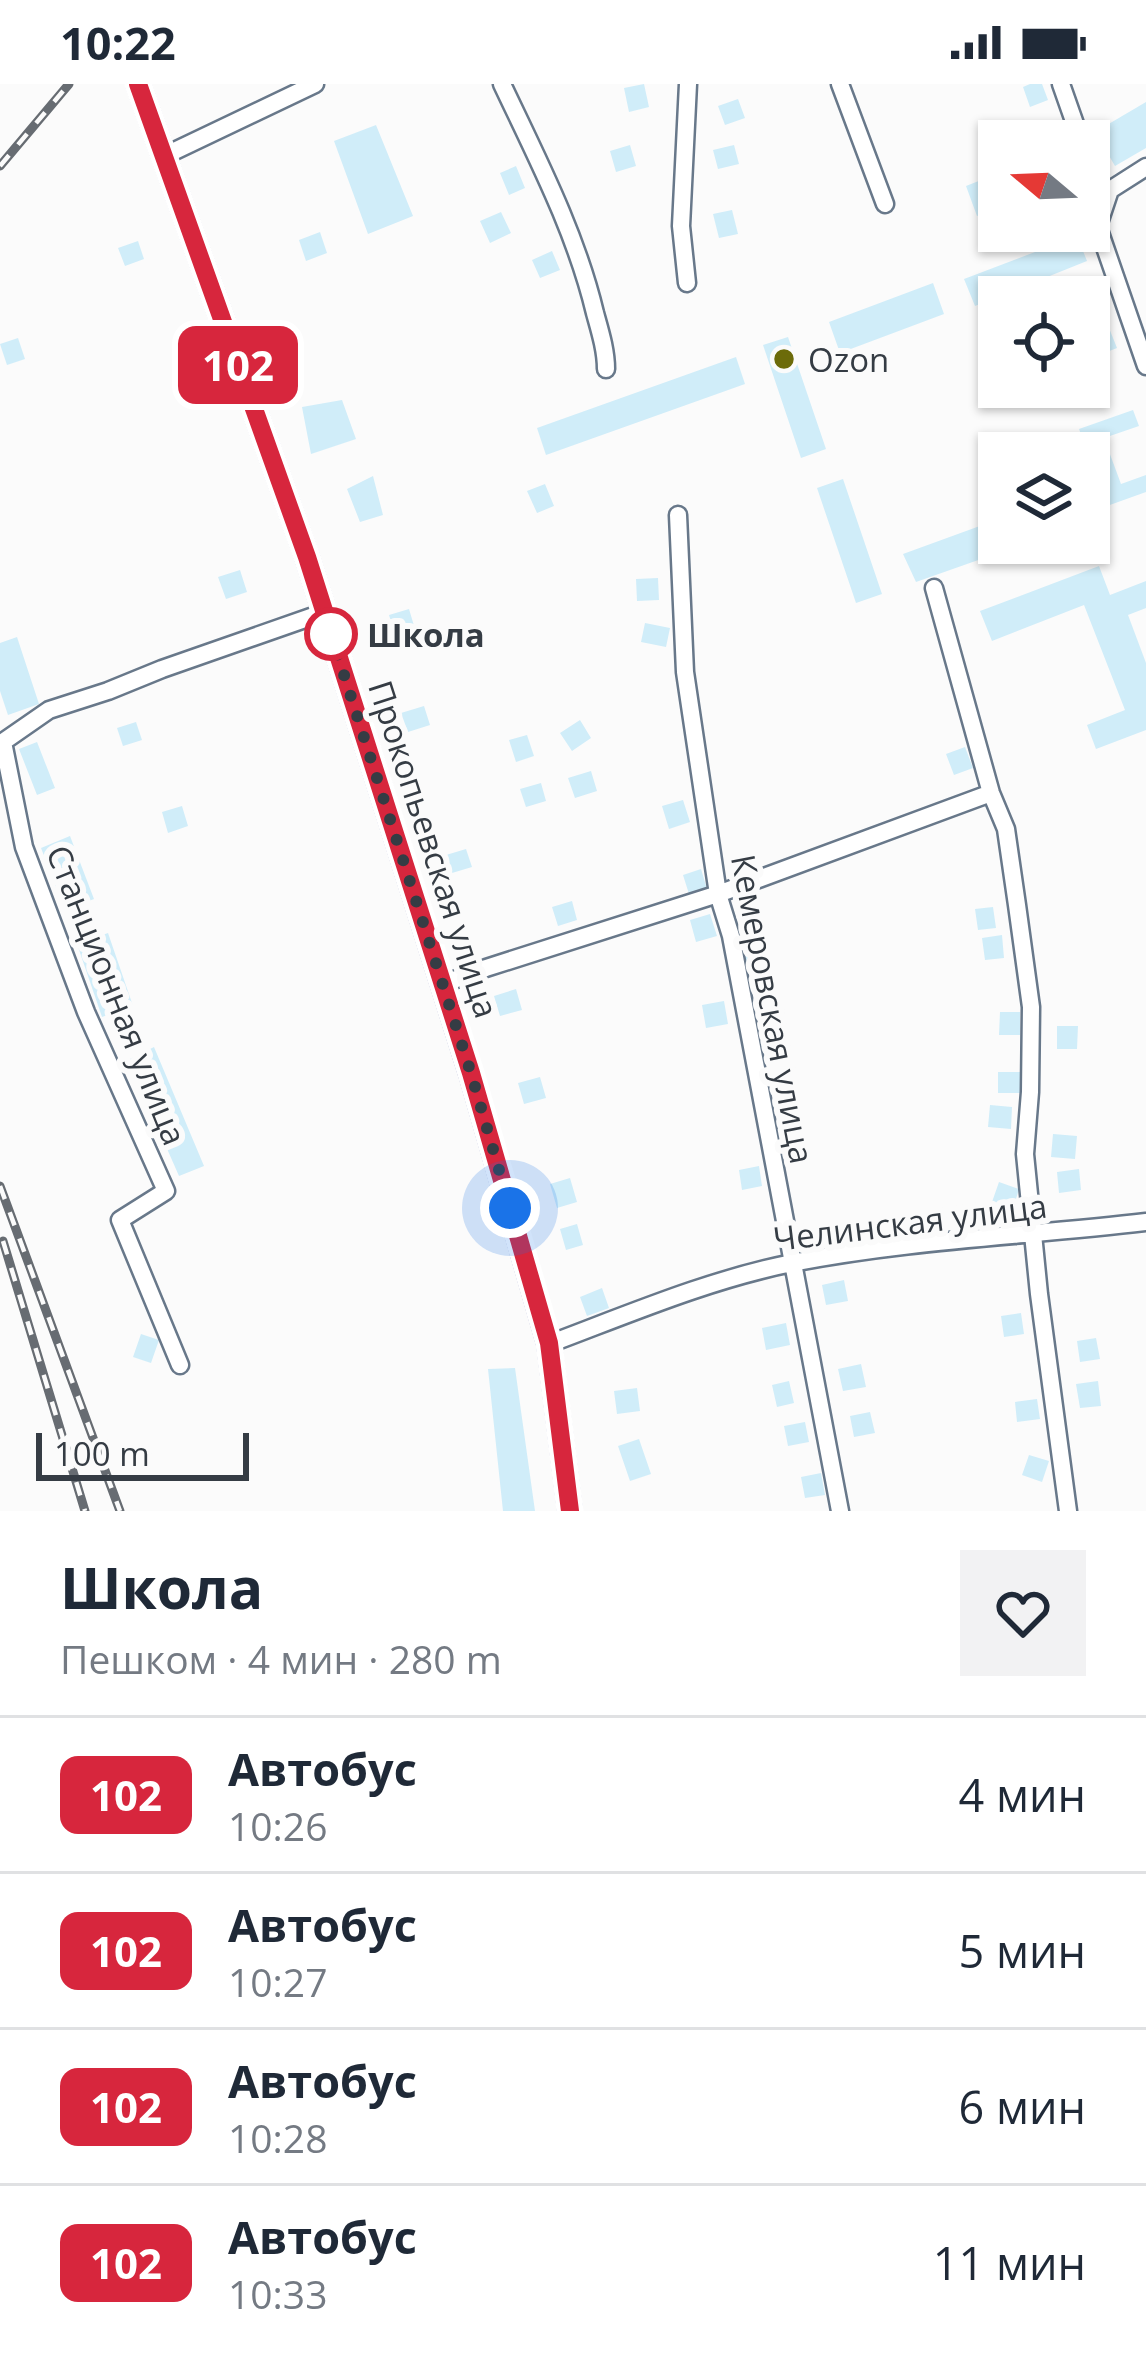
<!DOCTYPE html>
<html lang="ru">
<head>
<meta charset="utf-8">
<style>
	:root { --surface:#fff; --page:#f2f2f3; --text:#1f2937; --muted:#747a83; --line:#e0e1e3 }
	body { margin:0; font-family:"Open Sans",sans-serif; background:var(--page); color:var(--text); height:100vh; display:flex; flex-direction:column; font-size:45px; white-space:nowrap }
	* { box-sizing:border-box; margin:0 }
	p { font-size:39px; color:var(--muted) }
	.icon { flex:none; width:66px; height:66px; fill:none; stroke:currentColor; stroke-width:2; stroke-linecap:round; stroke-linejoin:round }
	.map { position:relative; height:1427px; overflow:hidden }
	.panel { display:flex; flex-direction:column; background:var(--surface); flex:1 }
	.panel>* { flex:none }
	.badge { padding:0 24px; border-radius:18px; font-size:42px; line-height:78px }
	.needle { width:78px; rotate:289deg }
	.buttons { position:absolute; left:978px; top:36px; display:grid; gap:24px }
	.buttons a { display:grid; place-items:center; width:132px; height:132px; border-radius:0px; background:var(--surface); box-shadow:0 3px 9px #0004; font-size:60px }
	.scale { position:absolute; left:36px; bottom:30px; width:213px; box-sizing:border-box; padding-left:12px; border:6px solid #353c44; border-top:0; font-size:33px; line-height:42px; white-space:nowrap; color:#353c44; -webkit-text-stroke:9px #fbfbfb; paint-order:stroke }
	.you { position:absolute; width:60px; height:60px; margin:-30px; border:9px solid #fff; border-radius:50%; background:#1a73e8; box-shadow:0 0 0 18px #1a73e833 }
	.map>.badge { position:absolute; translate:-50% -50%; box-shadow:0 0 0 6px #fff }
	.round { display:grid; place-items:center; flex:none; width:126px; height:126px; border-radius:0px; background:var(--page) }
	.head { display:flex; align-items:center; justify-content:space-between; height:204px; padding:0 60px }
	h1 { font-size:57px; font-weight:700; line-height:90px }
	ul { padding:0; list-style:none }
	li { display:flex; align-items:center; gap:36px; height:156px; padding:0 60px; border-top:3px solid var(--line) }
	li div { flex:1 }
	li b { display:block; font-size:45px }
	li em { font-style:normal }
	li .badge { min-width:132px; font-weight:700; text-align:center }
	.status { display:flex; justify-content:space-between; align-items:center; height:84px; padding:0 60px; background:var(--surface); direction:ltr }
	.status svg { height:33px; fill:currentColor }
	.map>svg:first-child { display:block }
</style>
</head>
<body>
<div class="status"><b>10:22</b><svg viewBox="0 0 49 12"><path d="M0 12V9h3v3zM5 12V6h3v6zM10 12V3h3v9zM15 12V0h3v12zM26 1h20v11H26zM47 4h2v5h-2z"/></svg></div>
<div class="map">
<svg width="1146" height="1427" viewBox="0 0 1146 1427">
	<rect width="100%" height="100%" fill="#fbfbfb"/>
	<path fill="#d0edf9" d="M644,0L649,23L629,28L624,4Z
		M1030,0H1042L1048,16L1030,23L1023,3Z
		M738,15L745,34L725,41L718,22Z
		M1146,18V64L1115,82L1095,48Z
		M376,41L413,132L368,150L334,57Z
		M630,61L636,82L616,88L610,67Z
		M734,61L739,80L718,85L713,66Z
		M516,82L525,104L509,111L500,89Z
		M999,89V124L977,132L966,102Z
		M732,126L738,150L719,154L713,130Z
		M501,128L511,149L490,159L480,137Z
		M320,148L327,169L306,177L299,156Z
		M1077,152L1087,177L975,222L964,195Z
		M138,157L144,175L125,182L118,164Z
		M552,167L560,186L540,194L532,176Z
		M933,199L944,230L840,269L829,238Z
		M1105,234L1117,264L1089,275V240Z
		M788,253L826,365L801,374L763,261Z
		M18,254L25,275L7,281L0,260Z
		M736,273L745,300L546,371L537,344Z
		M342,316L356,355L311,370L302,323Z
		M1133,326L1139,342L1104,354L1121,400L1146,391V408L1107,422L1079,345Z
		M373,392L383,431L360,438L347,405Z
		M843,395L882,510L856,519L817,404Z
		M545,400L554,422L537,429L527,407Z
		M999,435V459L1024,460L916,498L903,470Z
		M1099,482L1110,511L1146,497V524L1128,531L1146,579V646L1096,665L1087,641L1125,626L1084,521L992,557L980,527Z
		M240,486L247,508L226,515L218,493Z
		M658,494L659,516L637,517L636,495Z
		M409,525L415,545L395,551L389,531Z
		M645,539L670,544L666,563L641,558Z
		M17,553L39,620L8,631L0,607V559Z
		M424,622L430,641L408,648L401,629Z
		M580,636L591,654L572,667L560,649Z
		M136,638L142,656L123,662L117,644Z
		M527,651L534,672L516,678L509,656Z
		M37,658L55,704L37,711L19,665Z
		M965,663L973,684L954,691L946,670Z
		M591,687L597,707L575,714L568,694Z
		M541,699L546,717L526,723L520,705Z
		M683,716L690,738L669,745L662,722Z
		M182,722L188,742L168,749L162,728Z
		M70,752L94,815L65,826L41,764Z
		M466,765L472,783L452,789L446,771Z
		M701,785L707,805L689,810L683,791Z
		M572,817L577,836L558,842L552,823Z
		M993,823L996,844L978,846L975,825Z
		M710,830L717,852L696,858L690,836Z
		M108,849L133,922L102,933L77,860Z
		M759,849L766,876L746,881L736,855Z
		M1002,851L1004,874L985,876L982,854Z
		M516,905L522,926L500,932L494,912Z
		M724,917L728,940L706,944L702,921Z
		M1000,928H1020V951H999Z
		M1057,942H1078L1077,965H1057Z
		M154,963L204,1082L179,1092L128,976Z
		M998,988H1021V1009H998Z
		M540,993L546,1014L524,1020L518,999Z
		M990,1021L1012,1023L1011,1045L988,1043Z
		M1053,1050L1077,1052L1075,1075L1051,1073Z
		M759,1082L762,1102L742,1106L739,1086Z
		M1079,1085L1081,1106L1059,1109L1057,1088Z
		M570,1094L577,1118L557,1124L550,1100Z
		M999,1098L1019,1105L1013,1125L992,1118Z
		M577,1140L583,1161L566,1166L560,1145Z
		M844,1196L848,1217L826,1221L822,1201Z
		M602,1204L609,1224L587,1232L580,1213Z
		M1021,1229L1024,1250L1004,1253L1001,1232Z
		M786,1239L790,1261L766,1266L762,1244Z
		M141,1250L159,1256L151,1279L133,1273Z
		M1096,1254L1100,1275L1080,1278L1077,1257Z
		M861,1280L866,1303L843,1307L838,1285Z
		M515,1284L535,1427H503L488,1285Z
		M789,1297L794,1319L777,1323L772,1301Z
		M1098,1297L1101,1322L1080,1324L1076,1300Z
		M637,1304L640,1327L617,1330L614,1307Z
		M1037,1315L1040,1335L1017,1338L1015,1318Z
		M870,1328L875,1349L854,1353L850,1332Z
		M805,1338L809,1358L788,1362L784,1342Z
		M639,1355L651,1390L630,1397L618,1362Z
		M1029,1371L1049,1377L1042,1398L1022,1391Z
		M821,1389L825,1411L805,1414L801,1393Z"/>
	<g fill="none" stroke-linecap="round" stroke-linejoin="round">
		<g stroke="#68788a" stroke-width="21">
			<path id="minor" d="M502,0C537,74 576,149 595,229C600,247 606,266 606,285
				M840,0L885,120
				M1061,0L1081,57
				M164,72L315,0
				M1089,88L1098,143L1146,282
				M1100,136L1110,106L1146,83
				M687,199L681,142L688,0
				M678,431L685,588L718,810L731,852L840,1427
				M934,504L991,709L1006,745L1017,821L1031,923L1030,1008L1025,1070L1039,1210L1068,1427
				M443,900L486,884L718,810L991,709
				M549,1260C629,1230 708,1196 792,1179C908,1156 1028,1152 1146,1138
				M180,1281L120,1136L166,1107L86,928L24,763L3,658L49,626L108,607L162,585L325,528"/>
		</g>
		<g stroke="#7e84b6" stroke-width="26">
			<path id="major" d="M138,0L307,473L471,990L549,1260L570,1427"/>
		</g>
		<use href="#minor" stroke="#fff" stroke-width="16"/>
		<use href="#major" stroke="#c9ccf8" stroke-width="21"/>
		<g stroke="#676c72" stroke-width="9">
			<path id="rail" d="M0,82L69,0
				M0,1102L120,1427
				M3,1157L85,1427"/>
		</g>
		<use href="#rail" stroke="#fbfbfb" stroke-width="4.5" stroke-dasharray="14" stroke-linecap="butt"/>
	</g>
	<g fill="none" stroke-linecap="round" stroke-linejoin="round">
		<g stroke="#fff" stroke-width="27">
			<path id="line" d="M138,0L307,473L471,989L549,1259L570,1427"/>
		</g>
		<use href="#line" stroke="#d7263d" stroke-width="18"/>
		<path stroke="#353c44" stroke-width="12" stroke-dasharray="0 21.6" d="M331,550L471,989L510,1124"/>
	</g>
	<circle fill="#6c6b0a" stroke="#fbfbfb" stroke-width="4.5" cx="784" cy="275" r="12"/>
	<circle fill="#fff" stroke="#d7263d" stroke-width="6" cx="331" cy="550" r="24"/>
	<g text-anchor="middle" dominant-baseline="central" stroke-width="12" stroke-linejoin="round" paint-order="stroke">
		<g font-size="33" fill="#353c44" stroke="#fbfbfb" text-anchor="start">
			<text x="808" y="275">Ozon</text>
		</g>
		<g font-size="33" font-weight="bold" fill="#353c44" stroke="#fbfbfb" text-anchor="start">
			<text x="367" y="550">Школа</text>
		</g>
		<g font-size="33" fill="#353c44" stroke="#fbfbfb">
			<text transform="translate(434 765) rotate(72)">Прокопьевская улица</text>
			<text transform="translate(117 911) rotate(68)">Станционная улица</text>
			<text transform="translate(773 925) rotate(79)">Кемеровская улица</text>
			<text transform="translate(910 1138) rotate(-7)">Челинская улица</text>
		</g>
	</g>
</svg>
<div class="buttons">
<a><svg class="needle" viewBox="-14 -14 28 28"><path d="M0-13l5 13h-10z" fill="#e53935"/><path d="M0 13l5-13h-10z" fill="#747a83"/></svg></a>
<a><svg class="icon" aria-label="locate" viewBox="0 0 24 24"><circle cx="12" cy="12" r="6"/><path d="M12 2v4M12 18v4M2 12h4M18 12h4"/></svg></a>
<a><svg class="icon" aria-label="layers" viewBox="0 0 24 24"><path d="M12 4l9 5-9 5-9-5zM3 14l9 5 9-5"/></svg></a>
</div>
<div class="scale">100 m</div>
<div class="you" style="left:510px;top:1124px"></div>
<b class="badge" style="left:238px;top:281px;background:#d7263d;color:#fff">102</b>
</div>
<section class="panel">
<div class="head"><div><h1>Школа</h1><p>Пешком · 4 мин · 280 m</p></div><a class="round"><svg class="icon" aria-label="heart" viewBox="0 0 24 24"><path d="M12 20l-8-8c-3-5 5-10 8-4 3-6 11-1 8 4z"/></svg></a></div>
<ul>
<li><span class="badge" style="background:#d7263d;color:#fff">102</span><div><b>Автобус</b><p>10:26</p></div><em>4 мин</em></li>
<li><span class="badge" style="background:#d7263d;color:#fff">102</span><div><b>Автобус</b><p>10:27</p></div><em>5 мин</em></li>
<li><span class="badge" style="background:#d7263d;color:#fff">102</span><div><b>Автобус</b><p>10:28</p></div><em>6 мин</em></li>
<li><span class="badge" style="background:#d7263d;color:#fff">102</span><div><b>Автобус</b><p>10:33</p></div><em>11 мин</em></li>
</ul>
</section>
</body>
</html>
